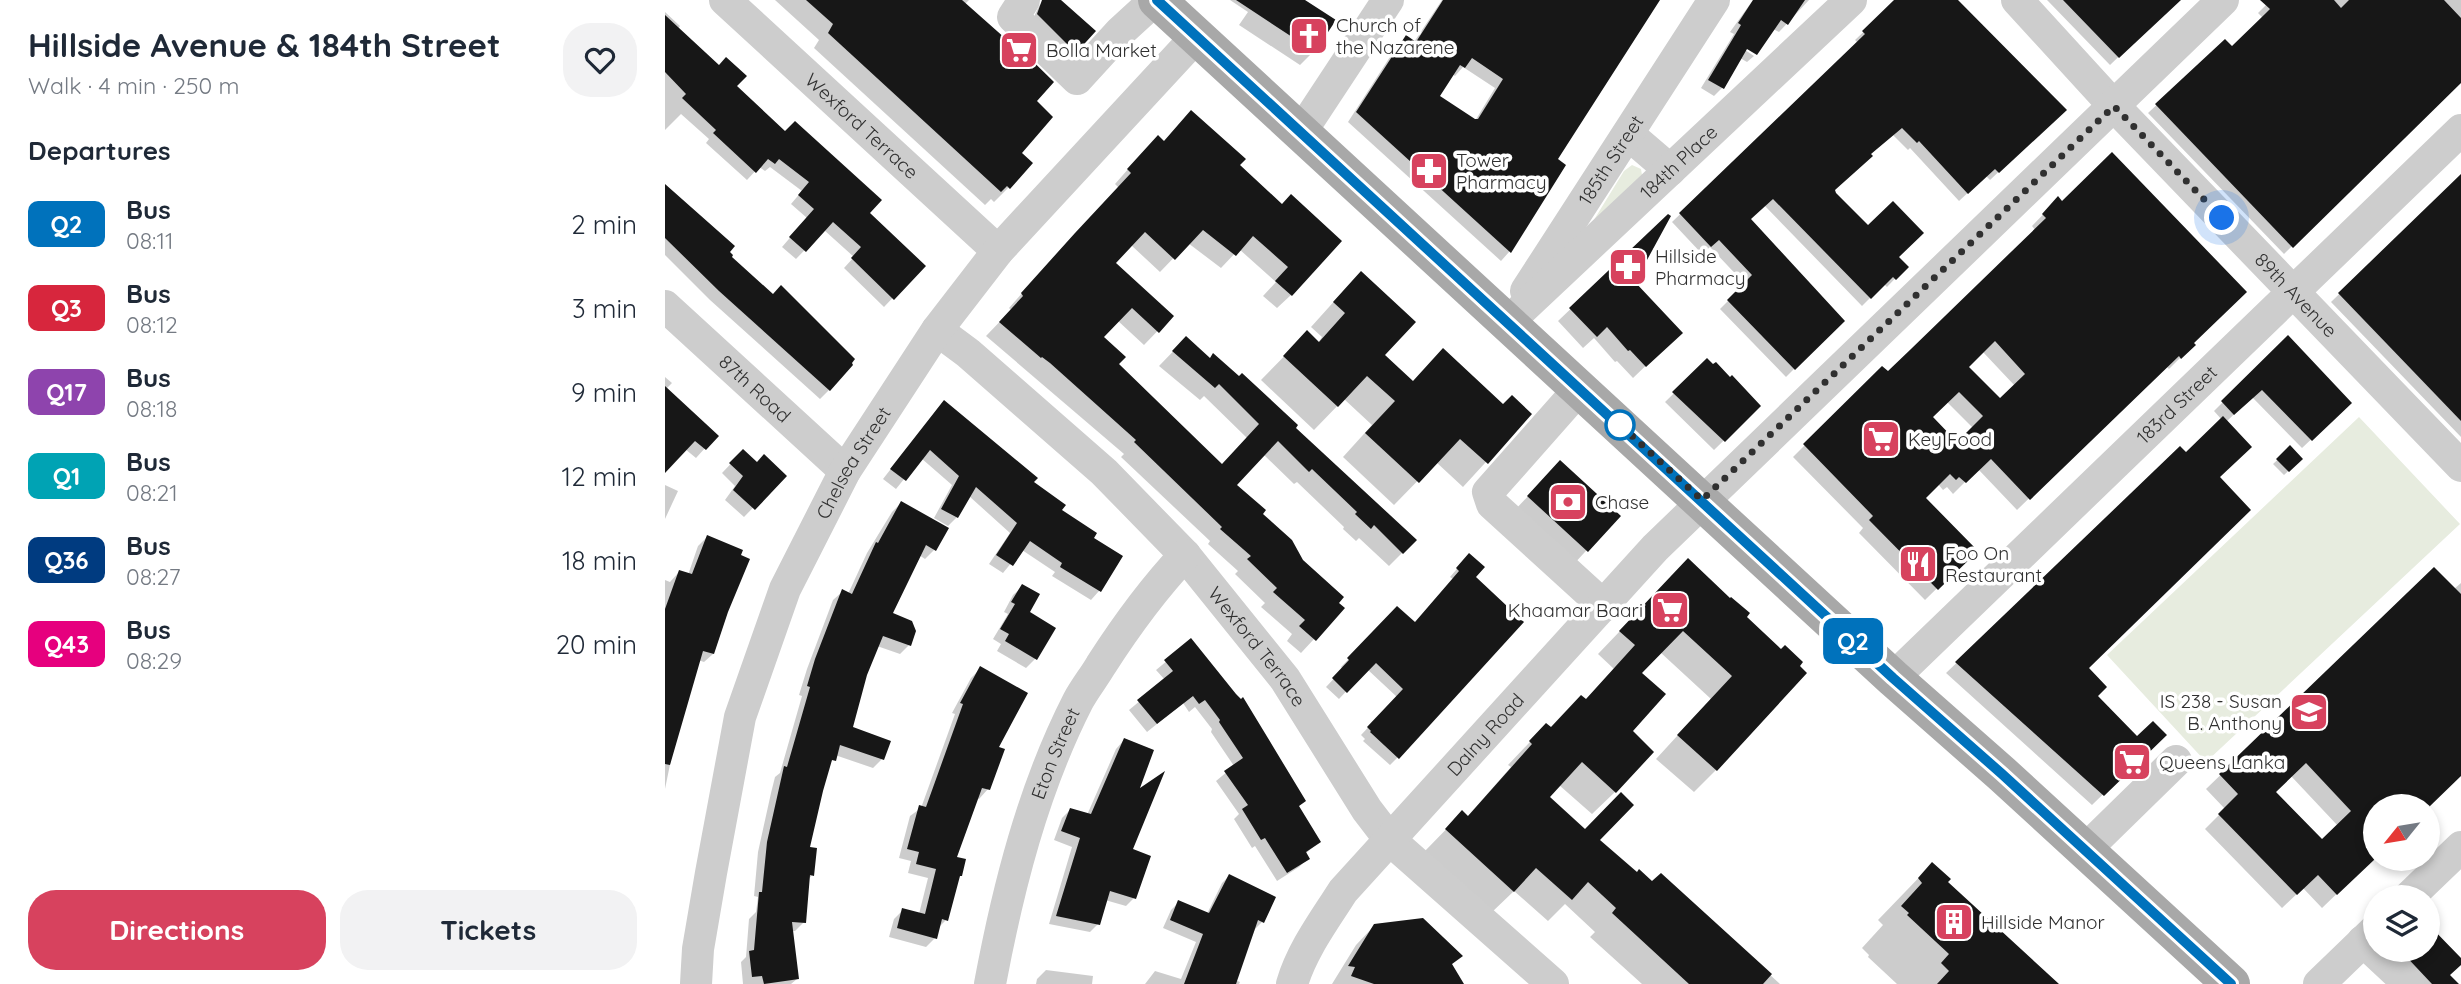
<!DOCTYPE html>
<html lang="en">
<head>
<meta charset="utf-8">
<style>
	:root { --surface:#fff; --page:#f2f2f3; --text:#1f2937; --muted:#747a83; --accent:#d7425e }
	body { margin:0; font-family:Quicksand,sans-serif; background:var(--page); color:var(--text); height:100vh; display:flex; flex-direction:column; font-size:26px; white-space:nowrap }
	* { box-sizing:border-box; margin:0 }
	p { font-size:23px; color:var(--muted) }
	.icon { flex:none; width:38px; height:38px; fill:none; stroke:currentColor; stroke-width:2; stroke-linecap:round; stroke-linejoin:round }
	.map { position:relative; flex:1; overflow:hidden }
	.details { display:flex; flex-direction:column; background:var(--surface); width:665px }
	.details>* { flex:none }
	.badge { padding:0 14px; border-radius:10px; font-size:24px; line-height:46px }
	.needle { width:46px; rotate:240deg }
	.tools { position:absolute; left:1698px; top:794px; display:grid; gap:14px }
	.tools a { display:grid; place-items:center; width:77px; height:77px; border-radius:50%; background:var(--surface); box-shadow:0 4px 10px #0003; font-size:35px }
	.you { position:absolute; width:35px; height:35px; margin:-18px; border:5px solid #fff; border-radius:50%; background:#1a73e8; box-shadow:0 0 0 10px #1a73e833 }
	.map>.badge { position:absolute; translate:-50% -50%; box-shadow:0 0 0 4px #fff }
	h2 { padding:0 28px; font-size:26px; line-height:63px }
	.round { display:grid; place-items:center; flex:none; width:74px; height:74px; border-radius:28px; background:var(--page) }
	.summary { display:flex; align-items:center; justify-content:space-between; height:119px; padding:0 28px }
	h1 { font-size:33px; font-weight:700; line-height:52px }
	.action { display:flex; gap:14px; margin-top:auto; padding:14px 28px }
	.action a { flex:1; height:80px; border-radius:28px; background:var(--accent); color:#fff; font-size:28px; font-weight:700; line-height:80px; text-align:center }
	.action a+a { background:var(--page); color:var(--text) }
	ul { padding:0; list-style:none }
	li { display:flex; align-items:center; gap:21px; height:84px; padding:0 28px }
	li div { flex:1 }
	li b { display:block; font-size:26px }
	li em { font-style:normal }
	li .badge { min-width:77px; font-weight:700; text-align:center }
	main { display:flex; flex:1; min-height:0 }
	.map>svg:first-child { display:block }
</style>
</head>
<body>
<main>
<section class="details">
<div class="summary"><div><h1>Hillside Avenue &amp; 184th Street</h1><p>Walk · 4 min · 250 m</p></div><a class="round"><svg class="icon" aria-label="heart" viewBox="0 0 24 24"><path d="M12 20l-8-8c-3-5 5-10 8-4 3-6 11-1 8 4z"/></svg></a></div>
<h2>Departures</h2>
<ul>
<li><span class="badge" style="background:#0072bc;color:#fff">Q2</span><div><b>Bus</b><p>08:11</p></div><em>2 min</em></li>
<li><span class="badge" style="background:#d7263d;color:#fff">Q3</span><div><b>Bus</b><p>08:12</p></div><em>3 min</em></li>
<li><span class="badge" style="background:#8e44ad;color:#fff">Q17</span><div><b>Bus</b><p>08:18</p></div><em>9 min</em></li>
<li><span class="badge" style="background:#00a3b4;color:#fff">Q1</span><div><b>Bus</b><p>08:21</p></div><em>12 min</em></li>
<li><span class="badge" style="background:#003b80;color:#fff">Q36</span><div><b>Bus</b><p>08:27</p></div><em>18 min</em></li>
<li><span class="badge" style="background:#e6007e;color:#fff">Q43</span><div><b>Bus</b><p>08:29</p></div><em>20 min</em></li>
</ul>
<div class="action"><a>Directions</a><a>Tickets</a></div>
</section>
<div class="map">
<svg width="1796" height="984" viewBox="0 0 1796 984">
	<rect width="100%" height="100%" fill="#fff"/>
	<path fill="#e7ecdf" d="M967,165L976,169L977,175L927,223L959,171Z
		M1694,417L1795,524L1541,762L1442,655Z"/>
	<path fill="#0003" fill-rule="evenodd" d="M110,0H304L300,4L369,101L344,187L329,202L326,199L320,205L149,48L154,40Z
		M379,0H394L428,31L406,55L368,19L374,6Z
		M565,0H637L649,51L635,65L574,25L583,12Z
		M777,0H994L891,160L899,165L844,252L836,261L683,122L732,46L741,37L749,42ZM798,67L830,88L810,121L773,97L787,74L790,76Z
		M1088,0H1144L1114,32L1108,29L1074,46L1089,56L1082,62L1075,58L1057,88L1049,96L1036,88L1069,34L1065,32Z
		M1232,0H1292L1391,118L1325,180L1321,176L1294,201L1245,148L1243,150L1228,135L1204,155L1168,190L1241,267L1222,287L1219,284L1197,306L1099,205L1084,219L1177,321L1121,377L1055,309L1080,284L1045,247L1037,254L1007,222L1193,43L1190,40Z
		M1382,0H1513L1445,65Z
		M1606,0H1796V81L1619,254L1483,113L1560,41L1567,48L1598,18L1593,13Z
		M0,12L15,26L13,29L69,87L258,266L219,307L179,268L189,257L159,230L131,259L117,247L142,218L126,204L137,191L105,167L100,171L94,167L82,180L41,143L44,139L16,114L0,130Z
		M498,142L573,166L617,206L626,197V295L612,308L598,296L611,282L574,249L556,268L523,243L495,272L466,245L448,263L507,316L479,345L452,320L437,338L452,364L557,466L582,438L539,396L535,400L494,366L521,338L628,429L750,540L724,566L694,538L691,541L678,529L679,527L632,482L629,484L598,454L569,485L596,514L649,639L636,653L622,641L627,634L596,607L600,603L570,574L573,571L543,544L545,541L456,457L459,454L321,336L346,310L344,308L396,249L454,188L450,184L479,151Z
		M1796,176V437L1666,302Z
		M0,185L62,252L164,390L155,399L45,300L0,255Z
		M1393,199L1528,345L1504,369L1501,366L1352,510L1313,469L1288,494L1282,487L1278,490L1273,484L1258,498L1310,551L1260,600L1194,533L1198,528L1128,457L1217,368L1222,374L1371,231L1367,226ZM1317,351L1350,386L1335,401L1302,367ZM1282,402L1308,428L1292,444L1265,417Z
		M1003,216L968,282L1015,333L968,378L952,361L950,362L929,338L918,348L893,321Z
		M673,297L717,355L747,382L865,414L798,487L771,462L729,505L678,457L707,425L679,399L649,430L596,380L642,333L653,343L657,337L646,327Z
		M1623,337L1685,403L1637,448L1587,397L1561,422L1553,477L1421,668L1430,696L1472,739L1499,735L1427,805L1281,673L1515,449L1521,455L1557,420L1549,411Z
		M1042,361L1094,406L1049,450L1000,402Z
		M0,377L7,383L1,389L51,436L31,458L20,449L0,470Z
		M271,411L367,482L426,539L455,557L434,591L426,600L387,576L390,572L357,550L338,573L324,564L345,533L304,496L292,517L283,526L269,518L287,485L256,458L231,489L218,479Z
		M1625,448L1636,459L1619,475L1608,464Z
		M78,451L92,464L119,476L79,517L60,500L70,486L57,473Z
		M881,477L953,516L908,565L849,511Z
		M0,485L13,491L0,519Z
		M236,503L269,550L260,559L254,555L226,614L249,631L244,645L235,654L212,646L200,674L185,729L217,759L208,768L170,755L164,765L143,849L147,875L143,880L139,922L130,931H126L132,979L126,984H78L76,962L81,957L84,919L91,912L93,897L89,896L93,852L106,793L110,777L115,773L137,696L134,695L142,669L168,600L177,592L183,594L202,553L227,512Z
		M42,537L61,612L48,654L39,662L33,660L8,750L0,789V580L5,582L14,572L23,575L33,546Z
		M797,563L809,578L732,758L725,765L698,741L700,739L696,735L732,697L702,669L674,699L661,687L678,669L676,667L732,609L749,624L788,579L785,577Z
		M1769,569L1789,589L1796,583V774L1710,807V857L1657,908L1638,888L1617,908L1540,829L1560,809L1541,789ZM1626,776L1673,826L1657,842L1609,792Z
		M1001,583L1082,614L1051,770L1029,792L991,759L1046,699L995,652L975,673L965,731L950,792L927,814L894,785L883,798L972,875L987,884L996,875L1115,984H977L925,937L930,932L900,904L883,921L849,891L825,914L759,852L797,813L802,817L846,767L843,765L881,725L886,729L920,701L949,669L933,654Z
		M358,586L370,659L361,668L332,651L336,644L328,639L343,614L339,612L348,595Z
		M526,641L654,842L640,854L643,858L634,867L612,881L590,846L587,848L569,819L574,814L551,781L569,766L546,732L547,729L530,707L524,712L518,703L482,732L464,710L500,680L491,670Z
		M315,669L332,748L323,789L314,799L312,798L290,858L281,920L272,929L270,938L261,947L224,937L229,919L238,910L254,914L263,878L243,873L246,861L234,858L245,816L256,808L290,714L287,713L306,678Z
		M459,740L471,793L466,850L469,898L461,906L440,900L433,924L425,932L384,924L407,847L389,840L397,818L405,810L422,815L451,749Z
		M1267,864L1281,882L1391,984H1232L1203,957L1204,955L1197,948L1218,925L1213,920Z
		M564,876L597,922L590,929L570,980L575,982L574,984H480L490,971L516,979L531,942L498,928L506,910L514,902L542,914L557,883Z
		M709,926L795,956L785,966L797,984H667L691,945Z
		M1748,950L1796,961L1783,975L1791,984H1753L1734,964Z
		M381,970L428,976L427,984H371L372,979Z"/>
	<path fill="#171717" fill-rule="evenodd" d="M141,0H297L341,39L343,37L389,82L372,101L388,117L357,153L368,163L345,189L342,186L336,192L163,33L168,24Z
		M377,0H396L431,31L411,53L372,14Z
		M571,0H640L671,20L650,52Z
		M778,0H995L893,159L901,165L846,253L691,112L741,35L751,42ZM807,58L838,79L813,119H810L775,96L795,65L800,68Z
		M1088,0H1140L1123,25L1116,20L1092,55L1082,49L1059,89L1043,80L1076,25L1073,23Z
		M1229,0H1293L1402,110L1334,173L1330,169L1303,194L1254,141L1252,143L1237,128L1206,154L1208,156L1170,190L1171,193L1203,225L1228,201L1259,233L1234,257L1244,267L1231,280L1228,277L1206,299L1108,199L1086,219L1180,321L1130,370L1062,300L1087,275L1054,240L1046,247L1014,213L1200,34L1197,31Z
		M1398,0H1516L1454,58Z
		M1595,0H1669L1676,8L1684,0H1779L1796,18V83L1628,248L1490,104L1560,39L1567,46L1601,13L1605,9Z
		M0,15L54,65L61,57L82,76L72,86L120,131L130,121L217,200L205,213L261,266L229,300L186,258L196,247L168,222L141,252L124,237L149,209L133,195L144,182L114,159L110,164L103,159L91,173L48,133L51,130L17,98L21,94L0,72Z
		M526,110L581,159L575,165L617,204L626,194L677,241L627,296L610,281L623,267L588,236L571,256L538,230L510,260L480,232L451,263L509,316L494,333L467,308L439,337L461,357L454,364L557,464L594,424L554,384L550,388L507,351L521,336L545,358L548,353L574,376L577,373L633,425L631,428L752,540L738,554L709,525L706,529L690,514L692,512L647,469L644,472L613,441L572,485L601,510L598,514L627,540L638,560L679,597L674,603L680,608L651,641L634,626L640,620L608,592L612,588L582,559L586,556L555,529L557,527L469,442L471,440L385,363L377,357L376,358L334,322L358,296L356,293L410,233L466,173L462,169L493,135L499,141Z
		M1447,152L1582,292L1529,343L1531,345L1516,359L1514,356L1365,500L1326,459L1301,483L1294,477L1291,480L1285,474L1261,498L1313,551L1273,590L1204,520L1208,516L1138,444L1217,366L1223,371L1246,349L1381,218L1377,214L1393,196L1397,201ZM1330,341L1360,374L1335,398L1304,367ZM1294,392L1318,416L1292,442L1268,417Z
		M1796,174V421L1673,293Z
		M0,184L70,246L65,252L68,255L67,257L108,294L116,285L190,359L187,363L188,365L165,391L54,291L0,238Z
		M1003,214L1006,216L970,282L1018,333L981,367L965,350L963,351L942,327L932,337L904,308Z
		M696,271L751,322L720,355L748,381L778,348L838,404L847,395L867,414L823,464L795,439L754,483L700,433L730,401L702,376L673,407L618,356L642,330L654,342L680,313L668,302Z
		M1623,335L1687,403L1647,441L1597,390L1569,415L1556,401Z
		M1042,358L1048,364L1051,362L1065,377L1067,375L1096,406L1060,442L1007,392Z
		M0,386L54,436L41,450L30,441L0,473Z
		M279,400L373,478L369,482L401,505L397,510L432,533L429,538L458,556L436,592L395,567L397,563L365,541L348,566L331,555L352,523L311,487L293,518L276,509L294,476L265,450L241,481L225,469Z
		M1558,416L1587,447L1555,477L1586,510L1424,668L1442,687L1433,696L1472,736L1488,721L1502,735L1439,796L1290,662L1515,446L1521,452Z
		M1625,445L1638,459L1624,472L1611,459Z
		M78,449L92,462L99,454L122,476L90,510L68,490L78,476L64,463Z
		M895,460L956,516L923,552L862,496Z
		M236,501L284,528L271,551L261,545L228,613L247,621L251,631L246,646L218,636L202,675L188,727L226,741L219,760L175,745L171,761L167,760L158,791L145,847L152,848L149,876L145,875L141,923L127,922L134,979L99,984L97,976L87,977L84,951L89,950L94,892H97L102,842L119,766L122,767L145,687L142,686L150,659L177,589L187,594L211,542L213,543Z
		M42,535L78,550L76,555L85,559L63,612L49,654L38,651L5,765L0,764V609L14,570L27,574Z
		M804,553L820,567L811,577L859,622L734,759L705,732L706,731L702,727L738,689L711,663L682,693L667,678L684,660L682,658L732,606L750,622L794,571L791,568Z
		M1023,558L1065,598L1066,597L1085,613L1082,617L1116,649L1120,645L1138,662L1135,666L1142,673L1052,771L1012,735L1067,676L1018,631L977,673L1001,694L968,731L989,752L951,793L917,762L885,797L920,829L956,792L969,805L935,840L972,872L974,869L987,881L996,873L1107,974L1098,984H1024L947,913L951,908L923,882L907,900L871,868L849,892L780,829L797,810L803,816L867,744L864,741L881,723L886,727L916,695L921,699L970,645L954,631Z
		M1769,567L1796,594V776L1764,807H1710V859L1672,895L1653,875L1632,895L1553,814L1573,794L1554,774ZM1641,763L1686,811L1657,839L1611,792Z
		M357,584L375,594L365,612L391,628L372,660L340,641L344,634L335,629L350,604L346,602Z
		M526,638L571,694L576,699L578,697L641,801L634,806L656,842L641,852L645,859L622,873L600,838L596,840L577,809L583,805L559,771L578,758L554,722L555,720L540,700L534,704L528,696L492,724L472,700L508,671L499,660Z
		M315,666L363,693L334,747L340,749L325,790L317,788L292,857L301,859L297,876H295L283,921L277,919L272,939L232,928L237,908L260,914L271,869L251,864L254,852L242,849L254,805L261,807L298,704L295,703Z
		M459,738L489,750L475,788L500,771L468,849L486,856L471,899L445,891L435,925L391,916L415,838L396,831L405,808L426,814Z
		M1267,862L1286,879L1283,882L1394,984H1272L1284,971L1276,963L1284,954L1242,915L1244,913L1236,906L1257,883L1253,878Z
		M564,874L611,897L599,923L593,920L571,984H519L538,934L505,920L513,900L544,913Z
		M758,918L798,956L787,964L799,984H709L686,976L690,967L683,966L709,924Z
		M1762,923L1796,958V965L1785,975L1794,984H1767L1735,950H1762Z"/>
	<g fill="none" stroke-linecap="round" stroke-linejoin="round">
		<g stroke="#cdcdcd" stroke-width="32">
			<path id="s1" d="M60,0L333,251"/>
			<path d="M359,0L348,17L412,79L455,32L490,0"/>
			<path id="s2" d="M1352,0L1449,106L1796,466"/>
			<path d="M636,132L723,0"/>
			<path d="M963,134L1005,170"/>
			<path id="s3" d="M861,291L1049,0"/>
			<path id="s4" d="M0,306L180,471"/>
			<path id="s5" d="M843,322L1186,0"/>
			<path id="s6" d="M272,330L303,353L439,472L520,555L620,679L702,810L725,840L888,984"/>
			<path d="M915,388L823,492L827,504L939,606"/>
			<path id="s7" d="M1228,678L1796,130"/>
			<path d="M1420,850L1511,761"/>
			<path d="M1743,898L1796,847"/>
			<path d="M1698,941L1744,984"/>
			<path id="s8" d="M31,984L33,949L46,873L75,717L120,589L180,471L272,330L333,251L532,36"/>
			<path id="s9" d="M325,984C343,888 368,789 413,701C420,688 429,677 436,665C461,626 488,589 520,555"/>
			<path id="s10" d="M627,984C637,950 659,921 678,891L990,548L1558,0"/>
			<path d="M1654,984L1710,930"/>
		</g>
		<path stroke="#a8a8a8" stroke-width="38" d="M492,0L1228,678L1337,774L1566,984"/>
	</g>
	<g fill="none" stroke-linecap="round" stroke-linejoin="round">
		<g stroke="#fff" stroke-width="16">
			<path id="line" d="M492,0L1228,678L1337,774L1566,984"/>
		</g>
		<use href="#line" stroke="#0072bc" stroke-width="10"/>
		<path stroke="#303030" stroke-width="7" stroke-dasharray="0 12.6" d="M955,425L952,422L1037,500L1449,106L1557,218"/>
	</g>
	<defs>
		<g id="church-square" transform="scale(2.0125)"><rect x="-9" y="-9" width="18" height="18" rx="4" fill="#d7425e" stroke="#fff"/><path d="M-1.2-6h2.4v3.5h3.3v2.4h-3.3V6h-2.4V-.1h-3.3v-2.4h3.3Z" fill="#fff"/></g>
		<g id="supermarket-square" transform="scale(2.0125)"><rect x="-9" y="-9" width="18" height="18" rx="4" fill="#d7425e" stroke="#fff"/><path d="M-6-5.5h2.5l.6 2H6L4.5 2H-2.5L-4.4-4H-6ZM-1.5 3.2a1.3 1.3 0 1 0 .1 0ZM3 3.2a1.3 1.3 0 1 0 .1 0Z" fill="#fff"/></g>
		<g id="pharmacy-square" transform="scale(2.0125)"><rect x="-9" y="-9" width="18" height="18" rx="4" fill="#d7425e" stroke="#fff"/><path d="M-2-6h4v4h4v4h-4v4h-4v-4h-4v-4h4Z" fill="#fff"/></g>
		<g id="bank-square" transform="scale(2.0125)"><rect x="-9" y="-9" width="18" height="18" rx="4" fill="#d7425e" stroke="#fff"/><path d="M-6-4H6V4H-6ZM0-2.3a2.3 2.3 0 1 0 0 4.6a2.3 2.3 0 1 0 0-4.6Z" fill="#fff"/></g>
		<g id="restaurant-square" transform="scale(2.0125)"><rect x="-9" y="-9" width="18" height="18" rx="4" fill="#d7425e" stroke="#fff"/><path d="M-5-6h1v4h1v-4h1v4h1v-4h1v5L-1.5 .5V6h-2V.5L-5-1ZM5-6V6H3V1.5H1.5Q1.5-4 5-6Z" fill="#fff"/></g>
		<g id="school-square" transform="scale(2.0125)"><rect x="-9" y="-9" width="18" height="18" rx="4" fill="#d7425e" stroke="#fff"/><path d="M0-5L7-2L0 1L-7-2ZM-4 1L0 2.5L4 1V4Q0 6-4 4Z" fill="#fff"/></g>
		<g id="building-square" transform="scale(2.0125)"><rect x="-9" y="-9" width="18" height="18" rx="4" fill="#d7425e" stroke="#fff"/><path d="M-4-6H4V6H1V3H-1V6H-4ZM-2.5-4.3h1.7v1.8h-1.7ZM.8-4.3h1.7v1.8H.8ZM-2.5-1h1.7V.8h-1.7ZM.8-1h1.7V.8H.8Z" fill="#fff"/></g>
	</defs>
	<g fill-rule="evenodd">
		<use href="#church-square" x="644" y="36"/>
		<use href="#supermarket-square" x="354" y="50"/>
		<use href="#pharmacy-square" x="764" y="171"/>
		<use href="#pharmacy-square" x="963" y="267"/>
		<use href="#supermarket-square" x="1216" y="439"/>
		<use href="#bank-square" x="903" y="502"/>
		<use href="#restaurant-square" x="1253" y="564"/>
		<use href="#supermarket-square" x="1005" y="610"/>
		<use href="#school-square" x="1644" y="712"/>
		<use href="#supermarket-square" x="1467" y="762"/>
		<use href="#building-square" x="1289" y="922"/>
	</g>
	<circle fill="#fff" stroke="#0072bc" stroke-width="3.5" cx="955" cy="425" r="14"/>
	<g text-anchor="middle" dominant-baseline="central" stroke-width="7" stroke-linejoin="round" paint-order="stroke">
		<g font-size="19" fill="#303030" stroke="#fff" text-anchor="start">
			<text x="671" y="25">Church of<tspan x="671" dy="22">the Nazarene</tspan></text>
			<text x="381" y="50">Bolla Market</text>
			<text x="791" y="160">Tower<tspan x="791" dy="22">Pharmacy</tspan></text>
			<text x="990" y="256">Hillside<tspan x="990" dy="22">Pharmacy</tspan></text>
			<text x="1243" y="439">Key Food</text>
			<text x="930" y="502">Chase</text>
			<text x="1280" y="553">Foo On<tspan x="1280" dy="22">Restaurant</tspan></text>
			<text x="978" y="610" text-anchor="end">Khaamar Baari</text>
			<text x="1617" y="701" text-anchor="end">IS 238 - Susan<tspan x="1617" dy="22">B. Anthony</tspan></text>
			<text x="1494" y="762">Queens Lanka</text>
			<text x="1316" y="922">Hillside Manor</text>
		</g>
		<g font-size="19" fill="#303030" stroke="#fff">
			<text stroke="none"><textPath href="#s1" startOffset="186">Wexford Terrace</textPath></text>
			<text stroke="none"><textPath href="#s3" startOffset="156">185th Street</textPath></text>
			<text stroke="none"><textPath href="#s5" startOffset="234">184th Place</textPath></text>
			<text stroke="none"><textPath href="#s2" startOffset="406">89th Avenue</textPath></text>
			<text stroke="none"><textPath href="#s4" startOffset="122">87th Road</textPath></text>
			<text stroke="none"><textPath href="#s7" startOffset="394">183rd Street</textPath></text>
			<text stroke="none"><textPath href="#s8" startOffset="550">Chelsea Street</textPath></text>
			<text stroke="none"><textPath href="#s6" startOffset="452">Wexford Terrace</textPath></text>
			<text stroke="none"><textPath href="#s10" startOffset="318">Dalny Road</textPath></text>
			<text stroke="none"><textPath href="#s9" startOffset="240">Eton Street</textPath></text>
		</g>
	</g>
</svg>
<div class="tools">
<a><svg class="needle" viewBox="-14 -14 28 28"><path d="M0-13l5 13h-10z" fill="#e53935"/><path d="M0 13l5-13h-10z" fill="#747a83"/></svg></a>
<a><svg class="icon" aria-label="layers" viewBox="0 0 24 24"><path d="M12 4l9 5-9 5-9-5zM3 14l9 5 9-5"/></svg></a>
</div>
<div class="you" style="left:1557px;top:218px"></div>
<b class="badge" style="left:1188px;top:641px;background:#0072bc;color:#fff">Q2</b>
</div>
</main>
</body>
</html>
